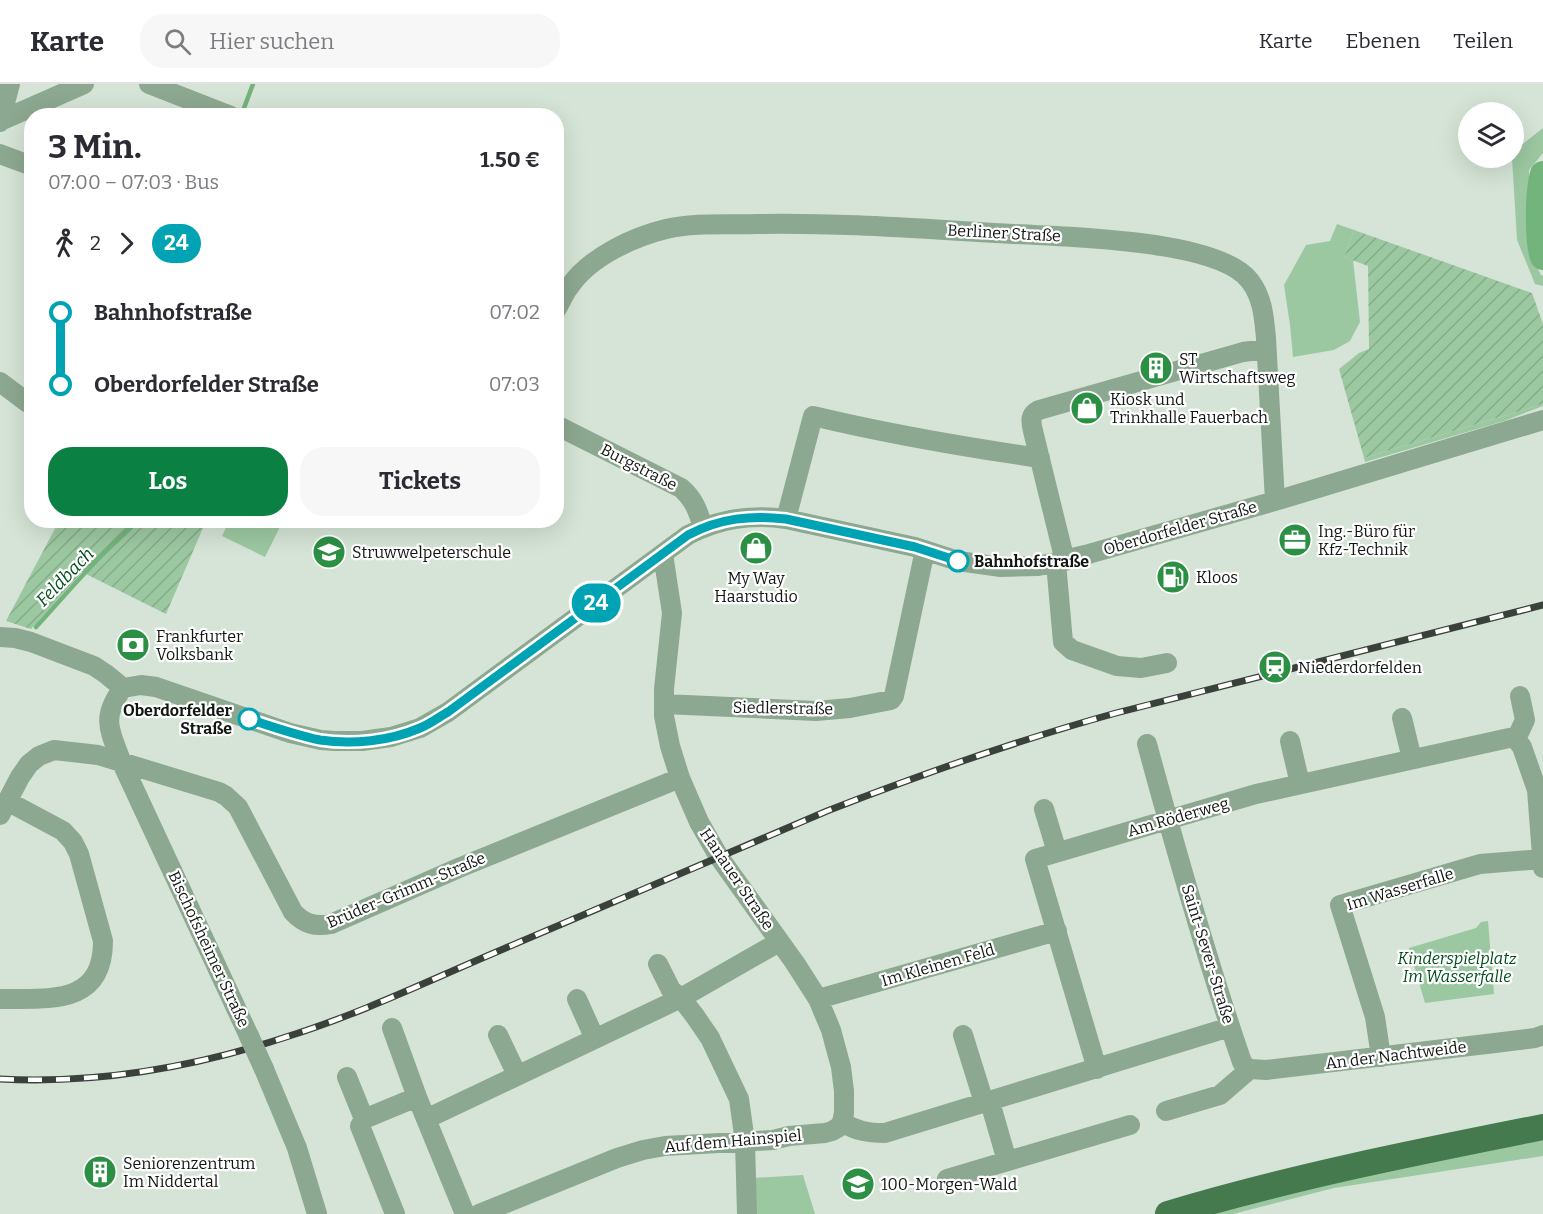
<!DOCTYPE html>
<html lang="de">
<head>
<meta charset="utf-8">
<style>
	:root { --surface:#fff; --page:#f7f7f7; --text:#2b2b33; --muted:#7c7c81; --line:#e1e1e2; --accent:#0b8043 }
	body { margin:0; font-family:Bitter,serif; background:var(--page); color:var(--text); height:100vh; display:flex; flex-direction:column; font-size:22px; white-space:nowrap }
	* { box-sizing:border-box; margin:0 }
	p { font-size:20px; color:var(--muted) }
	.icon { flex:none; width:33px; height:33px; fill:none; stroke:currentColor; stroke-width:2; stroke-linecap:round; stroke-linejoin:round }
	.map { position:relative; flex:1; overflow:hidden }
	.panel { position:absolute; left:24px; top:24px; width:540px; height:420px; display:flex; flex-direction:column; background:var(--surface); border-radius:24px; box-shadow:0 6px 24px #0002 }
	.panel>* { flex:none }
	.badge { padding:0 12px; border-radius:20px; font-size:21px; line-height:39px }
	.buttons { position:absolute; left:1458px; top:18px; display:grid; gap:12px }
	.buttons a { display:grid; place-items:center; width:66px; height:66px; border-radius:50%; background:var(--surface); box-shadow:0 6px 24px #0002; font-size:30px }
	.map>.badge { position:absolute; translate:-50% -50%; box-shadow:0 0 0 3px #fff }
	.legs { display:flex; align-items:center; gap:9px; height:66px; padding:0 24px; font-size:20px }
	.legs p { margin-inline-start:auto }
	.headline { display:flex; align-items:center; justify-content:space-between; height:102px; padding:0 24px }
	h1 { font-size:33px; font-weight:700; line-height:45px }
	.cta { display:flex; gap:12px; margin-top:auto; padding:12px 24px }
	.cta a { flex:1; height:69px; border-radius:24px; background:var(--accent); color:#fff; font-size:24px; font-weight:700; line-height:69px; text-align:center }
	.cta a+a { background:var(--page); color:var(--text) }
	ul { padding:0 24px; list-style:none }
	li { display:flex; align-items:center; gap:21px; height:72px; font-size:22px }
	li i { display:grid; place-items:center; width:9px; height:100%; margin:0 8px; background:currentColor }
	li i::after { content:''; width:15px; height:15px; margin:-8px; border:4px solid; border-radius:50%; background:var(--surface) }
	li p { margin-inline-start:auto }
	li:first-child i { background:linear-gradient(#0000 50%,currentColor 0) }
	li:last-child i { background:linear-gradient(currentColor 50%,#0000 0) }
	header { display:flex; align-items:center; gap:36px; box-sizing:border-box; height:84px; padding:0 30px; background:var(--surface); border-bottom:2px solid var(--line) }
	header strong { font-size:28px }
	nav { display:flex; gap:33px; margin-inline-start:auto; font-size:21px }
	.search { width:420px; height:54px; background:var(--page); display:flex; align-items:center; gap:15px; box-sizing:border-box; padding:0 21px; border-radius:24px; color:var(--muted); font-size:22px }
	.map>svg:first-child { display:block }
</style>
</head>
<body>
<header>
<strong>Karte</strong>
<div class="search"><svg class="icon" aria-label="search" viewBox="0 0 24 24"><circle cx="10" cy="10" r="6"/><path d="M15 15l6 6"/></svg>Hier suchen</div>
<nav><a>Karte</a><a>Ebenen</a><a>Teilen</a></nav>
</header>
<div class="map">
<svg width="1543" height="1130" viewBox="0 0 1543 1130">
	<defs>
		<pattern id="garden-furrows" width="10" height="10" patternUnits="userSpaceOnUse" patternTransform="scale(1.5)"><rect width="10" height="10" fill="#9cc8a1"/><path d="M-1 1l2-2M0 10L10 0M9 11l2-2" fill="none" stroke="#85ab8a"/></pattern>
	</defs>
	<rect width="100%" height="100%" fill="#d5e4d6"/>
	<path fill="#9cc8a1" d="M1543,44V69L1529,86L1531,138L1534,177L1541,191L1543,192V202L1535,200L1517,156L1512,74H1514V67Z
		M1337,140L1354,146L1344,173L1353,176L1360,238L1350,257L1334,266L1293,273L1290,241L1284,201L1306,161L1330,157Z
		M1543,320V322L1504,337L1365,378L1364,374Z
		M229,437V436L283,437L265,473L222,452Z
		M1488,837L1494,910L1425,919L1409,864L1476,844L1481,838Z
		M1543,1051V1072L1334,1104L1233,1130H1201Z
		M803,1091L815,1130H754L753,1094Z"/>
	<path fill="url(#garden-furrows)" d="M1354,146L1532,209L1543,240V320L1364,374L1339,285L1359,269L1369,265L1368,182L1344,173Z
		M59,437V436L206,437L166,530L82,488L31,545L6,537Z"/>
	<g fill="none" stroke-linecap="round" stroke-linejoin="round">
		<path stroke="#73b37c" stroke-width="4.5" d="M241,32L253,0
			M36,543C59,518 80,493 104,469C115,458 127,448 138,436"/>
		<path stroke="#73b37c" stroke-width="26" d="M1543,90C1538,107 1537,156 1543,173"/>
		<path stroke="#8da890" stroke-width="20" d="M149,0L231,32
			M0,37L84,0
			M0,38L10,0
			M0,70L32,82
			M556,226C561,218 564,209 570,202C590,173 633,153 666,145C695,138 727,141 757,140C856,138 957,148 1056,152C1102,155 1222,160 1250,197C1263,214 1264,234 1266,254L1275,417
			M0,298L28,319L32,314
			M556,341L681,404C694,415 698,427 703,443
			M786,435L813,332C888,350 964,363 1040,374
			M1065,477L1033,347C1031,338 1029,331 1039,326L1243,268L1266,265
			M1056,479L1063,558L1072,566L1117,582L1141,584L1167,579
			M0,553L15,554L31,558L94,582L106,590L123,604L141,601L156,603L290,649L321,656L335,657H362L391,653L420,644L448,628L688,451C720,434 751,430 786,435L915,463L958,477L1001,483L1038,482L1085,471L1275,417L1543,336
			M123,604C100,634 110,647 122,679L249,952
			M664,620L816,627L850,624L891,616L894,612L925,466
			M1402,634L1412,675
			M1516,655L1525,636L1520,612
			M1290,657L1300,700
			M1147,660C1176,767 1206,874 1242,978L1245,982L1250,985
			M1044,725L1057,768
			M0,731L20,693L29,680L39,672L54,666L98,671L219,708L226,712L238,723L293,828C304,840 315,843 331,840L461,783L680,694
			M658,880L671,906L681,914L695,932L710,954L739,1015L745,1058L747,1130
			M0,915C47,914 103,923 103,857L79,770L73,758L63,747L7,717
			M577,915L595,955
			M818,915L1057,847
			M392,944L417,1013L465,1130
			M498,951L517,991
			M963,951L982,1012L992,1025L1007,1077
			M1381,973L1375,933L1340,821L1480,780L1542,775
			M264,985L297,1064L317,1130
			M1097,985L1035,775L1256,710L1509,654L1516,655L1522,663L1537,706L1543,784
			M1250,985L1266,986L1495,959L1535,954L1543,951
			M347,993L364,1035L360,1042L395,1130
			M1166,1027L1220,1011L1250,985
			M364,1035L417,1013
			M426,1035L681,914L779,858
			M842,1038C856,1047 868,1049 885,1049L1230,943
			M947,1095L1130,1041
			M479,1130L617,1074L643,1066L665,1062L773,1056L789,1052L825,1049L832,1047L839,1043L842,1038L844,1029V1007L841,983L831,946L818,915L795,879L719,773L699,738L680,694L670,662L664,632V605L672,529L663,470"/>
		<path stroke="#45794e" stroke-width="26" d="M1168,1130C1291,1093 1417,1068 1543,1043"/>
		<g stroke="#39413a" stroke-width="7">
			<path id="rail" d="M0,995C97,1000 195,983 286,953C360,930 430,896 501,866C610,819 718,774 827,727C922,690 1018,656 1116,629L1543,521"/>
		</g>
		<use href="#rail" stroke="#fff" stroke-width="4.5" stroke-dasharray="14" stroke-linecap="butt"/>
		<path stroke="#8da890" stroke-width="20" d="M249,952L264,985"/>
	</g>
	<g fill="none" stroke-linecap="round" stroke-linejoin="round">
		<g stroke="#fff" stroke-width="14">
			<path id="line-1" d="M249,635C273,643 296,651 320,656C352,661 390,657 420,644C430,640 439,633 448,628L688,451C720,434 751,431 786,435L915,463L958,477"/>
		</g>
		<use href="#line-1" stroke="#00a3b4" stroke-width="9"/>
	</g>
	<defs>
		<g id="building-disc" transform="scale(1.725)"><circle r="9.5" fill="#2b8f44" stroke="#fff"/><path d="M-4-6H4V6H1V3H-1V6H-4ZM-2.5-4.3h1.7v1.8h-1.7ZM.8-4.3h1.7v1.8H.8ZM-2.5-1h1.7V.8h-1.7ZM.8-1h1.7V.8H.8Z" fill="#fff"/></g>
		<g id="shop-disc" transform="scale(1.725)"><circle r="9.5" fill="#2b8f44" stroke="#fff"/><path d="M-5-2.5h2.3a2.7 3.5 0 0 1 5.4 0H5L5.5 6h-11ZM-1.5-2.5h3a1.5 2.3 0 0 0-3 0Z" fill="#fff"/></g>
		<g id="office-disc" transform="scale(1.725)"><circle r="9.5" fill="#2b8f44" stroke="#fff"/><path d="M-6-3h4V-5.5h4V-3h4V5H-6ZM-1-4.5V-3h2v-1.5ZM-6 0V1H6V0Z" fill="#fff"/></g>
		<g id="school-disc" transform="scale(1.725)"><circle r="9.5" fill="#2b8f44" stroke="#fff"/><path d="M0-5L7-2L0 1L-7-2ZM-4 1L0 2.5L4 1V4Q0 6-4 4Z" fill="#fff"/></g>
		<g id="fuel-disc" transform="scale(1.725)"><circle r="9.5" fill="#2b8f44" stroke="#fff"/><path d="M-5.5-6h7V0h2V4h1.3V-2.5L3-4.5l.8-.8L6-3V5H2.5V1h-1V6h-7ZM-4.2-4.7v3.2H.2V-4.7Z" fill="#fff"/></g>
		<g id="bank-disc" transform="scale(1.725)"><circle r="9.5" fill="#2b8f44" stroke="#fff"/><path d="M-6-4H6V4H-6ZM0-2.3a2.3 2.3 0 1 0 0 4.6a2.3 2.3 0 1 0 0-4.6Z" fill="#fff"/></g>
		<g id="station-disc" transform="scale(1.725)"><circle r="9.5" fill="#2b8f44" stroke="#fff"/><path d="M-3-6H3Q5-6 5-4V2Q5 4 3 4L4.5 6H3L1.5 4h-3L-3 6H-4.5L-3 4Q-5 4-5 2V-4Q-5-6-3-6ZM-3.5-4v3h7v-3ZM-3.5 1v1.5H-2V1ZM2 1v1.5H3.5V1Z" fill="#fff"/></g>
	</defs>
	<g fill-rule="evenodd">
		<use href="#building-disc" x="1156" y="284"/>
		<use href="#shop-disc" x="1087" y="324"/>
		<use href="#office-disc" x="1295" y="456"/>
		<use href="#shop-disc" x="756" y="464"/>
		<use href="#school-disc" x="329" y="468"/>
		<use href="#fuel-disc" x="1173" y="493"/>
		<use href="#bank-disc" x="133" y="561"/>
		<use href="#station-disc" x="1275" y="583"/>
		<use href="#building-disc" x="100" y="1088"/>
		<use href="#school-disc" x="858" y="1100"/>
	</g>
	<g fill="#fff" stroke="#00a3b4" stroke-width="3">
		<circle cx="958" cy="477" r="10"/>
		<circle cx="249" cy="635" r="10"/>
	</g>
	<g text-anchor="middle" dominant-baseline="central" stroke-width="4.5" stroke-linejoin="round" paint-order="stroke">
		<g font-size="16" fill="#101611" stroke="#fff">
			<text transform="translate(1004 149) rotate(3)">Berliner Straße</text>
			<text transform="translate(639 383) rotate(27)">Burgstraße</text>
			<text transform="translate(1180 444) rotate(-16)">Oberdorfelder Straße</text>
			<text transform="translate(783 624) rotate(1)">Siedlerstraße</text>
			<text transform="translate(1178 733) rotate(-16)">Am Röderweg</text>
			<text transform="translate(737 795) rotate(56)">Hanauer Straße</text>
			<text transform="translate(1400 805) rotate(-17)">Im Wasserfalle</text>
			<text transform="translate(406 806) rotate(-23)">Brüder-Grimm-Straße</text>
			<text transform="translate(209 865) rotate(65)">Bischofsheimer Straße</text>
			<text transform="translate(1208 870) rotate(73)">Saint-Sever-Straße</text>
			<text transform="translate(938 881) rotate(-16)">Im Kleinen Feld</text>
			<text transform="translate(1396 971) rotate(-7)">An der Nachtweide</text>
			<text transform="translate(733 1057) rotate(-5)">Auf dem Hainspiel</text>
		</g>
		<g font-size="16" fill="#101611" stroke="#fff" text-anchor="start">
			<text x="1179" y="275">ST<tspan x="1179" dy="18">Wirtschaftsweg</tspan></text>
			<text x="1110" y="315">Kiosk und<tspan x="1110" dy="18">Trinkhalle Fauerbach</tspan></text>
			<text x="1318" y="447">Ing.-Büro für<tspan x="1318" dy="18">Kfz-Technik</tspan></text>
			<text x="352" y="468">Struwwelpeterschule</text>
			<text x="1196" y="493">Kloos</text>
			<text x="756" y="494" text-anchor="middle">My Way<tspan x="756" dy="18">Haarstudio</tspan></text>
			<text x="156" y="552">Frankfurter<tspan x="156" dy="18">Volksbank</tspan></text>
			<text x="1298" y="583">Niederdorfelden</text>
			<text x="123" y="1079">Seniorenzentrum<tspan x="123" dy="18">Im Niddertal</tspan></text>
			<text x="881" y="1100">100-Morgen-Wald</text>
		</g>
		<g font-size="16" font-weight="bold" fill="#101611" stroke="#fff" text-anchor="start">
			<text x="974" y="477">Bahnhofstraße</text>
			<text x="232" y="626" text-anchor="end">Oberdorfelder<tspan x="232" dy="18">Straße</tspan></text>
		</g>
		<g font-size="16" font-style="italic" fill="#004d1a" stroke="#fff">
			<text x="1457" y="874">Kinderspielplatz<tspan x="1457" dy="18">Im Wasserfalle</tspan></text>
		</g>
		<g font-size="18" font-style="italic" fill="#034f1c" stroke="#fff">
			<text transform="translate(65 493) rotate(-46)">Feldbach</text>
		</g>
	</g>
</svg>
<div class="buttons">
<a><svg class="icon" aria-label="layers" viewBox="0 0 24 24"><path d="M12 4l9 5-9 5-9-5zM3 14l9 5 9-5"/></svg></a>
</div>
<b class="badge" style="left:596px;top:519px;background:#00a3b4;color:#fff">24</b>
<section class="panel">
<div class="headline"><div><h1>3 Min.</h1><p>07:00 – 07:03 · Bus</p></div><b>1.50 €</b></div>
<div class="legs"><svg class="icon" aria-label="walk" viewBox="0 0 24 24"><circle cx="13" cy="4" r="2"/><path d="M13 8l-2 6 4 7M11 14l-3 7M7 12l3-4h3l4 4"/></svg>2<svg class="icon" aria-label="forward" viewBox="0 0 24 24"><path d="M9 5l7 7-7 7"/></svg><b class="badge" style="background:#00a3b4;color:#fff">24</b></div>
<ul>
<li><i style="color:#00a3b4"></i><b>Bahnhofstraße</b><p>07:02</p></li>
<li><i style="color:#00a3b4"></i><b>Oberdorfelder Straße</b><p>07:03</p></li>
</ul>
<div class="cta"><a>Los</a><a>Tickets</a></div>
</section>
</div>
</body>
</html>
